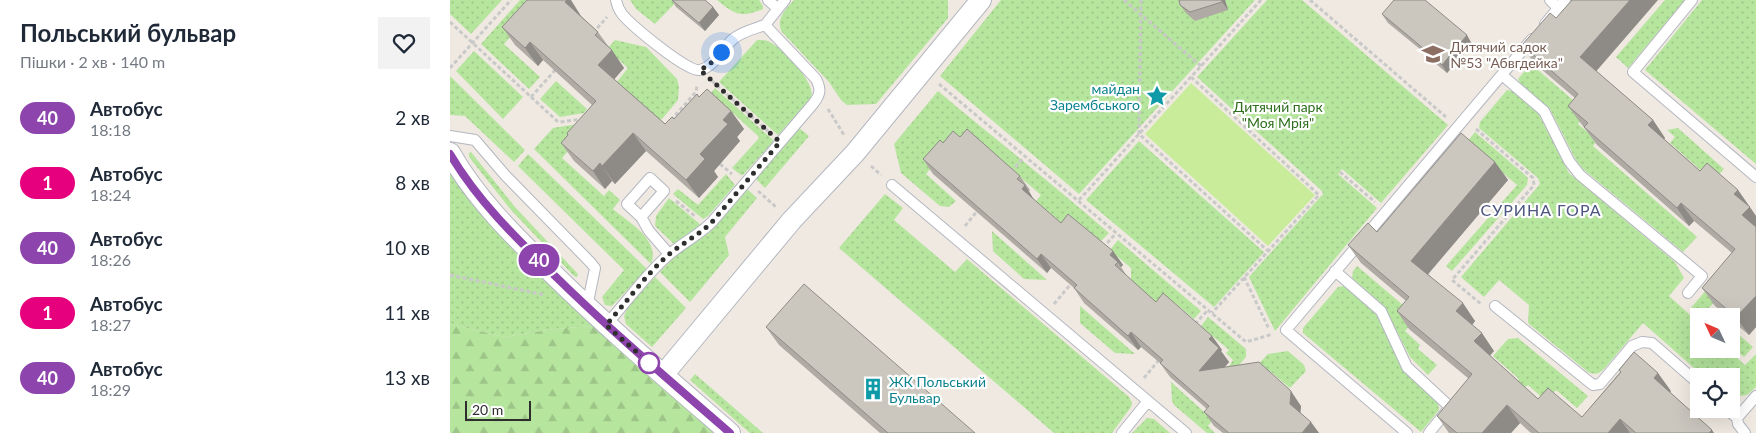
<!DOCTYPE html>
<html lang="uk">
<head>
<meta charset="utf-8">
<style>
	:root { --surface:#fff; --page:#f2f2f3; --text:#1f2937; --muted:#747a83 }
	body { margin:0; font-family:Lato,sans-serif; background:var(--page); color:var(--text); height:100vh; display:flex; flex-direction:column; font-size:19px; white-space:nowrap }
	* { box-sizing:border-box; margin:0 }
	p { font-size:16px; color:var(--muted) }
	.icon { flex:none; width:28px; height:28px; fill:none; stroke:currentColor; stroke-width:2; stroke-linecap:round; stroke-linejoin:round }
	.map { position:relative; flex:1; overflow:hidden }
	.details { display:flex; flex-direction:column; background:var(--surface); width:450px }
	.details>* { flex:none }
	.badge { padding:0 10px; border-radius:16px; font-size:18px; line-height:32px }
	.needle { width:32px; rotate:314deg }
	.fabs { position:absolute; left:1240px; top:308px; display:grid; gap:10px }
	.fabs a { display:grid; place-items:center; width:50px; height:50px; border-radius:0px; background:var(--surface); box-shadow:0 5px 20px #0002; font-size:25px }
	.scale { position:absolute; left:15px; bottom:12px; width:66px; box-sizing:border-box; padding-left:5px; border:2px solid #2e2e2e; border-top:0; font-size:14px; line-height:18px; white-space:nowrap; color:#2e2e2e; -webkit-text-stroke:4px #fff; paint-order:stroke }
	.you { position:absolute; width:25px; height:25px; margin:-12px; border:4px solid #fff; border-radius:50%; background:#1a73e8; box-shadow:0 0 0 8px #1a73e833 }
	.map>.badge { position:absolute; translate:-50% -50%; box-shadow:0 0 0 2px #fff }
	.round { display:grid; place-items:center; flex:none; width:52px; height:52px; border-radius:0px; background:var(--page) }
	.overview { display:flex; align-items:center; justify-content:space-between; height:85px; padding:0 20px }
	h1 { font-size:24px; font-weight:700; line-height:38px }
	ul { padding:0; list-style:none }
	li { display:flex; align-items:center; gap:15px; height:65px; padding:0 20px }
	li div { flex:1 }
	li b { display:block; font-size:19px }
	li em { font-style:normal }
	li .badge { min-width:55px; font-weight:700; text-align:center }
	main { display:flex; flex:1; min-height:0 }
	.map>svg:first-child { display:block }
</style>
</head>
<body>
<main>
<section class="details">
<div class="overview"><div><h1>Польський бульвар</h1><p>Пішки · 2 хв · 140 m</p></div><a class="round"><svg class="icon" aria-label="heart" viewBox="0 0 24 24"><path d="M12 20l-8-8c-3-5 5-10 8-4 3-6 11-1 8 4z"/></svg></a></div>
<ul>
<li><span class="badge" style="background:#8e44ad;color:#fff">40</span><div><b>Автобус</b><p>18:18</p></div><em>2 хв</em></li>
<li><span class="badge" style="background:#e6007e;color:#fff">1</span><div><b>Автобус</b><p>18:24</p></div><em>8 хв</em></li>
<li><span class="badge" style="background:#8e44ad;color:#fff">40</span><div><b>Автобус</b><p>18:26</p></div><em>10 хв</em></li>
<li><span class="badge" style="background:#e6007e;color:#fff">1</span><div><b>Автобус</b><p>18:27</p></div><em>11 хв</em></li>
<li><span class="badge" style="background:#8e44ad;color:#fff">40</span><div><b>Автобус</b><p>18:29</p></div><em>13 хв</em></li>
</ul>
</section>
<div class="map">
<svg width="1306" height="433" viewBox="0 0 1306 433">
	<defs>
		<pattern id="green-dots" width="8" height="8" patternUnits="userSpaceOnUse" patternTransform="scale(1.25)"><rect width="8" height="8" fill="#b6e59e"/><path d="M2 2h.1M6 6h.1" fill="none" stroke="#9dc588" stroke-width="1.8" stroke-linecap="round"/></pattern>
		<pattern id="forest-firs" width="22" height="20" patternUnits="userSpaceOnUse" patternTransform="scale(1.25)"><rect width="22" height="20" fill="#b6e59e"/><path d="M5 1l3.5 6h-7zM16 11l3.5 6h-7z" fill="#9dc588"/></pattern>
	</defs>
	<rect width="100%" height="100%" fill="#efe9e1"/>
	<path fill="url(#green-dots)" d="M0,0H52L21,34L0,14Z
		M70,0H93L54,44L90,77L79,89L31,44Z
		M180,0H228L205,24L186,9Z
		M267,0H309L313,6V9C291,18 285,15 267,0Z
		M344,0H498V18L426,104L397,105L391,100L379,82L332,32C325,19 336,9 344,0Z
		M551,0H805L629,194L490,76Z
		M817,0H852L998,125L931,203L892,169L888,174L927,208L825,331L799,277L873,194L872,191L747,77Z
		M1215,0H1235L1178,68L1166,57Z
		M1252,0H1306V164L1195,70Z
		M165,40L196,47L227,79L229,87L228,100L212,119L209,120L166,83L178,68L157,49Z
		M307,40C313,40 318,40 323,44C335,51 367,84 361,98L328,135L269,82Z
		M24,51L73,97L53,119L6,71Z
		M1081,64L1138,113L1128,124L1147,140L1143,146L1247,237L1233,252L1133,169L1126,160L1100,109L1070,83L1068,79Z
		M0,76L75,150L64,162L15,116L0,115Z
		M106,81L137,109L134,113L110,117L90,99Z
		M265,88L323,140L322,143L293,175H291L282,168L309,138L308,136L261,93Z
		M1057,90L1062,91L1088,113L1119,173L1225,262L1234,278L1219,296L1249,323V349H1277L1295,365L1306,354V387L1297,395L1281,397V376H1253L1193,323L1154,369C1149,374 1145,375 1138,372L1079,324L1078,322L1079,305L1049,280L1034,297L1011,277L1090,184L1088,178L1029,128L1030,122Z
		M488,91C545,139 603,184 659,233L650,242L614,225L586,201L591,195L522,136L499,148L476,174L506,201L499,207L490,206L451,173L444,144Z
		M134,123L139,127L112,158L154,196L159,190L170,200L163,209C178,222 211,240 201,264L84,149L103,128Z
		M349,128L359,136L315,188L306,179Z
		M1228,128L1274,169L1263,181L1220,143L1225,137L1217,130Z
		M1025,132L1075,175L1078,178L1077,185L1002,271L996,266L1067,185L1017,142Z
		M689,141L814,252L764,307L636,200Z
		M21,152L65,207L128,274L127,277L124,276L61,210L19,157V153Z
		M0,153L156,325L104,329L55,337L0,324Z
		M78,154L197,269L162,306L155,305L152,297L174,270L68,166Z
		M276,174L285,185L258,216L253,219L223,194L228,189L248,205Z
		M297,189L307,198L275,237L279,255L240,302L210,272L229,252L259,233Z
		M435,194L453,208L444,220L505,272L517,259L679,397L682,403L681,407L662,433H604L389,248Z
		M219,198L251,225L224,244L205,226L206,216Z
		M542,231L597,280L574,279L545,253L543,251Z
		M668,240L751,311L744,319L725,303L717,312L681,280V268L660,250Z
		M907,266L967,317L955,331L970,345L968,349L987,365L978,375L960,357L934,306L902,278L903,271Z
		M205,277L236,308L202,347L176,324L174,316L178,307Z
		M895,286L926,314L954,372L988,403L989,410L971,432L853,333V328L888,287Z
		M1257,289L1275,290L1259,308L1268,316L1249,317L1240,309Z
		M630,306L685,354L665,353L630,323Z
		M758,317L796,349V357L777,379L773,376L783,360L776,353L779,350L751,326Z
		M1281,328L1303,347L1294,357L1281,346Z
		M1068,338L1138,396L1127,408L1106,390L1096,401L1078,385L1073,389L1066,383L1069,379L1043,356L1058,339Z
		M838,351L854,365L856,371L840,388L820,371L800,373L818,354Z
		M245,374L313,433H300L293,427L240,380Z
		M721,382L763,420L758,426L765,433H757L724,405L722,401Z
		M697,418L704,419L720,433H682Z"/>
	<path fill="url(#forest-firs)" d="M0,324L55,337L104,329L156,325L280,433H0Z"/>
	<path fill="#c9ec9a" d="M741,83L865,195L818,246L695,134Z"/>
	<g fill="none" stroke-linecap="round" stroke-linejoin="round">
		<g stroke="#b4b7c1" stroke-width="12">
			<path id="lane" d="M318,0L327,8
				M1100,0L1108,8
				M1242,0L1183,72L1306,177
				M1095,24L1115,0
				M315,25L335,0
				M1052,75L1094,111L1119,161L1130,175L1252,276L1238,293
				M0,136L25,140L55,175L141,263L145,268L137,307
				M442,185L736,433
				M191,217L177,204L200,178L214,191L191,217L199,231L219,254
				M885,271L931,311L957,367L1000,407L979,433
				M1045,306L1143,385L1150,384L1182,346L1192,342L1202,343L1249,384
				M156,325C175,304 195,276 215,258C230,244 248,236 262,222L363,104C371,94 371,89 366,79L315,25C304,29 293,31 283,39C273,48 264,67 250,70C238,73 181,25 172,14C169,10 167,5 166,0
				M1276,409L1287,418
				M672,433L698,401
				M957,433L836,330L1082,39
				M1295,433L1288,424L1287,418L1306,396"/>
		</g>
		<g stroke="#b4b7c1" stroke-width="22">
			<path id="street" d="M0,153C26,199 64,236 101,272C158,328 219,380 280,433
				M213,375L342,220L405,153L531,0"/>
		</g>
		<path stroke="#c9c9c9" stroke-width="3" stroke-dasharray="4 2.5" stroke-linecap="butt" d="M674,0L751,66
			M691,0L689,134L818,251
			M860,0L996,117
			M0,22L107,121L110,122L133,119
			M143,33L157,17
			M0,68L61,0
			M741,77L869,195L762,313
			M262,81L319,132
			M489,84L796,342L823,334
			M81,97L107,68
			M378,109L394,135
			M221,120L246,92L247,86
			M1026,129L1083,178L1084,185L1002,280L1031,304
			M270,164L282,174
			M421,166L431,175
			M561,172L575,156
			M890,172L925,202
			M308,191L326,207
			M629,200L811,0
			M226,201L245,216
			M515,226L528,210
			M653,248L666,233
			M0,275L95,295
			M794,277L819,329
			M604,304L620,285
			M745,324L758,310
			M694,378L708,361"/>
		<use href="#lane" stroke="#fff" stroke-width="10"/>
		<use href="#street" stroke="#fff" stroke-width="20"/>
	</g>
	<path fill="#afaba4" d="M222,0H255L263,7L269,15L255,31L226,7Z
		M775,0L778,10L745,21L736,13L730,5Z
		M932,14L1022,44L997,73L979,58L976,54L938,23Z
		M131,16L148,32L174,68L164,79L215,124L224,119L249,97L281,111L294,129L287,137L290,141L264,171L268,177L249,198L196,151L165,184L162,181L155,189L124,161L111,143L142,105L93,60L88,66L65,45L52,27Z
		M1106,18L1146,71L1203,120L1215,138L1214,139L1250,171L1288,190L1306,216V327L1299,335L1281,320V316H1277L1265,306L1252,288L1282,253L1244,221L1239,226L1147,145L1118,106L1125,98L1084,63L1072,45Z
		M510,137L570,176L580,190L579,191L584,200L611,223L663,251L673,265L671,267L677,276L706,302L762,336L772,350L771,351L779,362L775,367L851,406L850,413L869,433H773L764,426L754,412L757,409L720,377L710,363L691,347L688,350L634,303L624,288L601,268L597,273L483,174L473,159L493,143Z
		M1045,162L1058,180L978,274L1025,321L1022,325L1044,351L1040,356L1088,399L1132,417L1170,372L1169,370L1221,391L1220,392L1264,433H1081L1070,423L1061,433H999L987,416L1019,379L959,329L947,311L956,301L911,263L898,245L927,232Z
		M316,327L525,433H430L329,345Z"/>
	<path fill="#8e8b86" d="M117,0H121L131,16L128,20L115,2Z
		M772,0H775L778,10L772,2Z
		M1180,0H1208L1143,75L1130,57Z
		M263,7L269,15L255,31L249,23Z
		M1017,35L1022,44L997,73L992,65Z
		M80,42L93,60L88,66L75,48Z
		M162,50L174,68L161,83L148,65Z
		M281,111L294,129L287,137L290,141L264,171L268,177L249,198L236,180L250,154L273,120Z
		M1203,120L1215,138L1210,143L1198,125Z
		M183,133L196,151L165,184L152,166Z
		M1045,162L1058,180L974,279L961,261Z
		M150,163L162,181L155,189L143,171Z
		M575,185L584,200L582,203L572,189Z
		M1288,190L1306,216V232L1292,215L1284,194Z
		M1231,203L1244,221L1239,226L1227,208Z
		M663,251L673,265L671,267L668,262L660,255Z
		M591,254L601,268L597,273L587,259Z
		M1306,296V327L1299,335L1286,317Z
		M1013,303L1025,321L1019,329L1006,311Z
		M681,332L691,347L688,350L678,336Z
		M1032,333L1044,351L1036,359L1024,341Z
		M762,336L772,350L771,351L779,362L759,386L749,371L759,339Z
		M1208,373L1221,391L1217,396L1204,378Z
		M841,391L851,406L850,418L840,404Z
		M1057,405L1070,423L1061,433H1032Z
		M1170,419L1180,433H1158Z
		M861,422L869,433H852Z
		M1262,430L1264,433H1259Z"/>
	<path fill="#cbc7bf" stroke="#8e8b86" d="M77,0H117L115,2L148,32L145,35L162,50L148,65L215,124L222,117L224,119L247,94L249,97L257,89L281,111L273,120L278,124L250,154L255,159L236,180L183,133L152,166L150,163L143,171L111,143L118,135L117,133L146,101L80,42L75,48L52,27Z
		M222,0H255L263,7L249,23Z
		M729,0H772V2L740,12L730,5Z
		M944,0H975L1017,35L992,65L974,50V49L932,14Z
		M1122,0H1180L1130,57L1203,120L1198,125L1250,171L1257,163L1288,190L1284,194L1300,207L1292,215L1306,227V296L1286,317L1252,288L1285,249L1231,203L1227,208L1134,127L1138,123L1118,106L1128,94L1072,45L1100,13L1106,18Z
		M517,129L570,176L567,179L575,185L572,189L611,223L618,214L663,251L660,255L668,262L665,265L706,302L713,293L762,336L759,339L769,348L749,371L809,362L841,391L840,404L861,422L852,433H779L754,412L759,406L710,363L713,360L681,332L678,336L624,288L627,285L591,254L587,259L473,159L490,140L493,143L503,131L510,137Z
		M1011,133L1045,162L961,261L1013,303L1006,311L1032,333L1024,341L1088,399L1098,388L1132,417L1171,372L1169,370L1184,352L1208,373L1204,378L1262,430L1259,433H1186L1170,419L1158,433H1089L1057,405L1032,433H1007L987,416L1022,374L947,311L959,297L898,245L918,223L927,232Z
		M354,284L525,433H438L316,327Z"/>
	<g fill="none" stroke-linecap="round" stroke-linejoin="round">
		<g stroke="#fff" stroke-width="11">
			<path id="line" d="M0,154C27,200 66,238 104,275C160,330 220,381 280,433"/>
		</g>
		<use href="#line" stroke="#8e44ad" stroke-width="8"/>
		<path stroke="#2e2e2e" stroke-width="5" stroke-dasharray="0 9" d="M199,363L156,325C175,304 195,276 215,258C230,244 248,236 262,222L330,142L250,70L259,65L271,52"/>
	</g>
	<defs>
		<g id="school-bare" transform="scale(1.725)"><path d="M0-5L7-2L0 1L-7-2ZM-4 1L0 2.5L4 1V4Q0 6-4 4Z" fill="#8d6e63" stroke="#fff" stroke-width="2.5" paint-order="stroke"/></g>
		<g id="sight-bare" transform="scale(1.725)"><path d="M0-6L1.8-2.2L6-1.7L2.9 1.2L3.7 5.4L0 3.3L-3.7 5.4L-2.9 1.2L-6-1.7L-1.8-2.2Z" fill="#0f9aa8" stroke="#fff" stroke-width="2.5" paint-order="stroke"/></g>
		<g id="building-bare" transform="scale(1.725)"><path d="M-4-6H4V6H1V3H-1V6H-4ZM-2.5-4.3h1.7v1.8h-1.7ZM.8-4.3h1.7v1.8H.8ZM-2.5-1h1.7V.8h-1.7ZM.8-1h1.7V.8H.8Z" fill="#0f9aa8" stroke="#fff" stroke-width="2.5" paint-order="stroke"/></g>
	</defs>
	<g fill-rule="evenodd">
		<use href="#school-bare" x="983" y="54"/>
		<use href="#sight-bare" x="707" y="96"/>
		<use href="#building-bare" x="423" y="389"/>
	</g>
	<circle fill="#fff" stroke="#8e44ad" stroke-width="2.5" cx="199" cy="363" r="10"/>
	<g text-anchor="middle" dominant-baseline="central" stroke-width="4.5" stroke-linejoin="round" paint-order="stroke">
		<g font-size="14" fill="#785e54" stroke="#fff" text-anchor="start">
			<text x="1000" y="46">Дитячий садок<tspan x="1000" dy="16">№53 "Абвгдейка"</tspan></text>
		</g>
		<g font-size="14" fill="#0d838f" stroke="#fff" text-anchor="end">
			<text x="690" y="88">майдан<tspan x="690" dy="16">Зарембського</tspan></text>
			<text x="439" y="381" text-anchor="start">ЖК Польський<tspan x="439" dy="16">Бульвар</tspan></text>
		</g>
		<g font-size="14" fill="#2c6e1b" stroke="#fff">
			<text x="828" y="106">Дитячий парк<tspan x="828" dy="16">"Моя Мрія"</tspan></text>
		</g>
		<g font-size="16" letter-spacing="1" fill="#4d5680" stroke="#fff">
			<text x="1091" y="209">СУРИНА ГОРА</text>
		</g>
	</g>
</svg>
<div class="fabs">
<a><svg class="needle" viewBox="-14 -14 28 28"><path d="M0-13l5 13h-10z" fill="#e53935"/><path d="M0 13l5-13h-10z" fill="#747a83"/></svg></a>
<a><svg class="icon" aria-label="locate" viewBox="0 0 24 24"><circle cx="12" cy="12" r="6"/><path d="M12 2v4M12 18v4M2 12h4M18 12h4"/></svg></a>
</div>
<div class="scale">20 m</div>
<div class="you" style="left:271px;top:52px"></div>
<b class="badge" style="left:89px;top:260px;background:#8e44ad;color:#fff">40</b>
</div>
</main>
</body>
</html>
